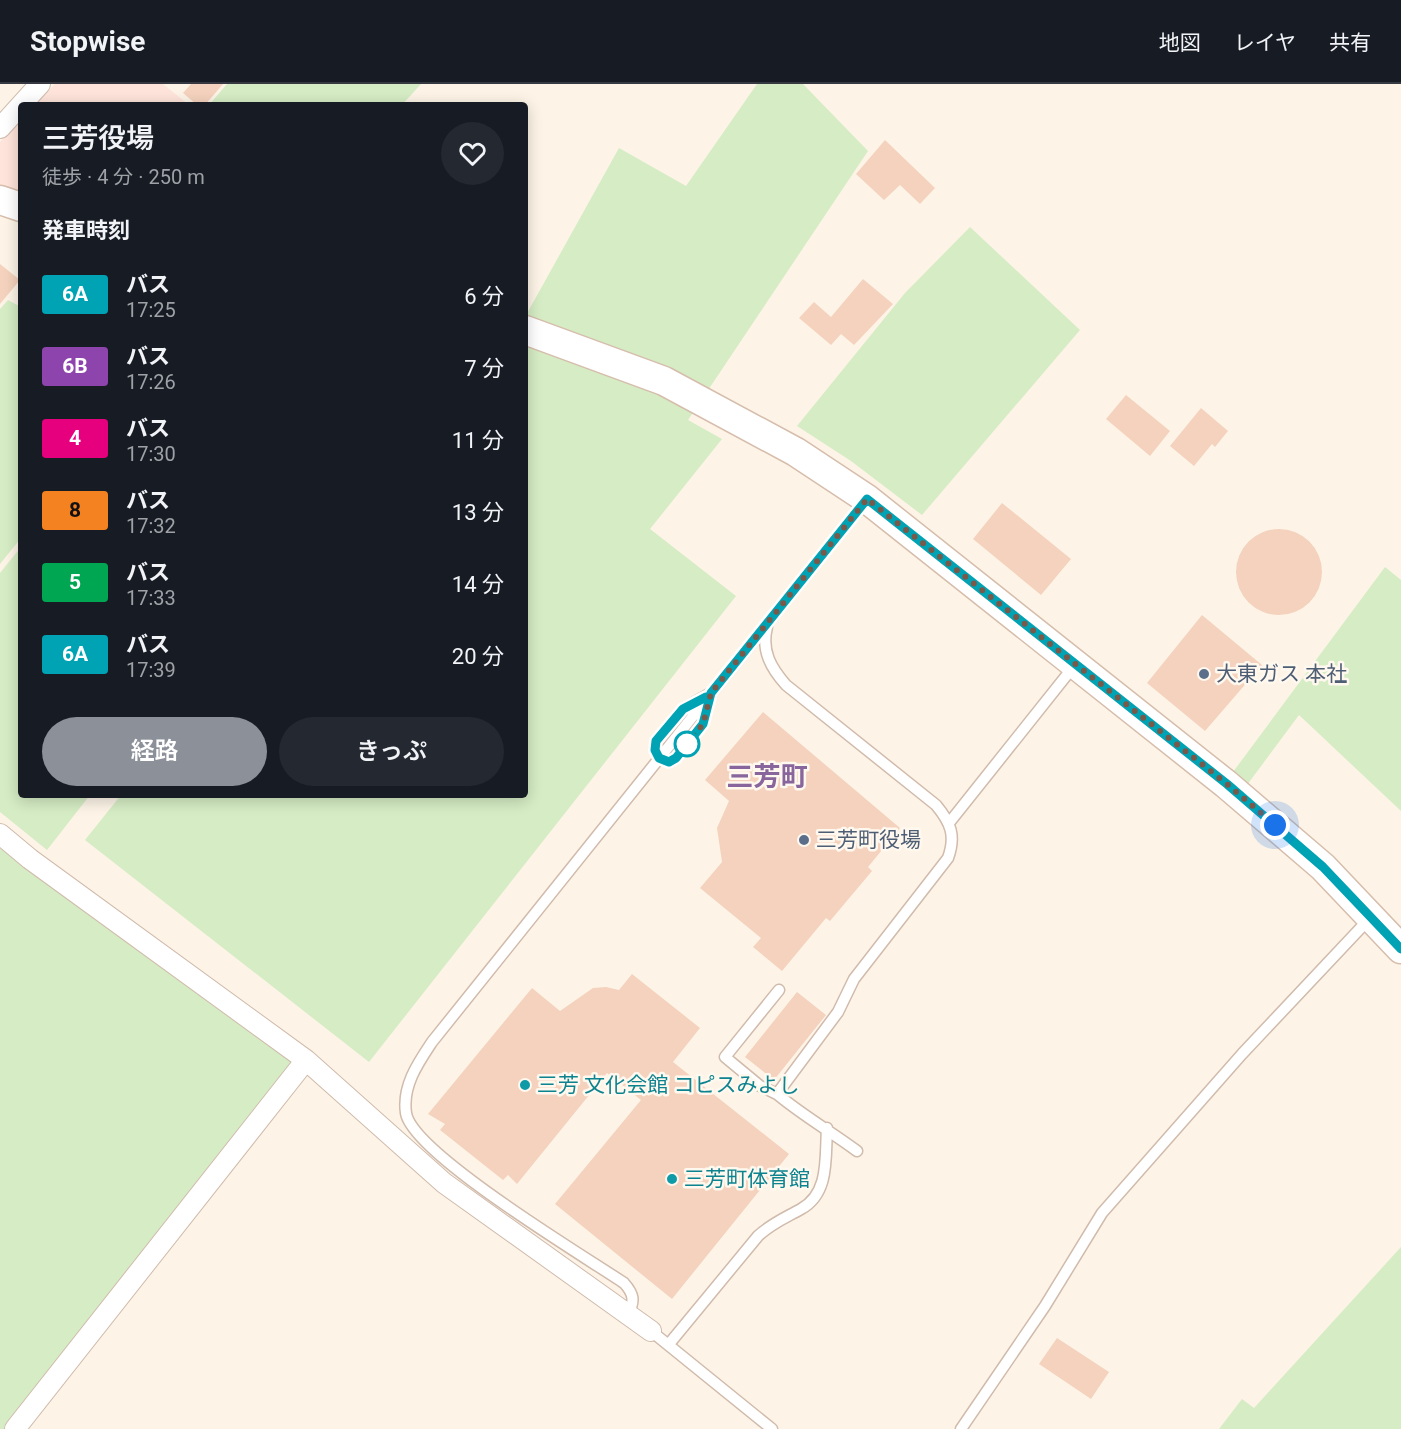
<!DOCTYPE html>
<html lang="ja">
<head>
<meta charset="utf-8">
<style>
	:root { --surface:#171b24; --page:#242831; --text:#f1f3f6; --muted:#9ea1a6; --line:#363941; --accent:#8c9099 }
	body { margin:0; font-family:Roboto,"Noto Sans JP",sans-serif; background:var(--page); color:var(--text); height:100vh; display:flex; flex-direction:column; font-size:22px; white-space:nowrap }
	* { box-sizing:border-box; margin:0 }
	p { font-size:20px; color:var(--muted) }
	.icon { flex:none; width:33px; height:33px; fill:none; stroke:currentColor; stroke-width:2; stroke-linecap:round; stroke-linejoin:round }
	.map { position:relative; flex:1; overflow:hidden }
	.details { position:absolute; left:18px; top:18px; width:510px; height:696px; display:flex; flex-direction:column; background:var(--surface); border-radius:6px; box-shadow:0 3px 15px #0003 }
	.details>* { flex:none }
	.badge { padding:0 12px; border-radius:4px; font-size:21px; line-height:39px }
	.you { position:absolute; width:30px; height:30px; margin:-15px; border:4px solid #fff; border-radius:50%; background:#1a73e8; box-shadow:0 0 0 9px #1a73e833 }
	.map>.badge { position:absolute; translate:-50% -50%; box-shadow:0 0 0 3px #fff }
	h2 { padding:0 24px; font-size:22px; line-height:54px }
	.round { display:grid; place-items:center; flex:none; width:63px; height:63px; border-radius:32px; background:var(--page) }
	.summary { display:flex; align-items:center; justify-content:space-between; height:102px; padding:0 24px }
	h1 { font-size:28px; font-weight:600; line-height:45px }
	.button { display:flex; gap:12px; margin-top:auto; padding:12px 24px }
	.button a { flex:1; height:69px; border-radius:36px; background:var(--accent); color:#fff; font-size:24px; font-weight:600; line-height:69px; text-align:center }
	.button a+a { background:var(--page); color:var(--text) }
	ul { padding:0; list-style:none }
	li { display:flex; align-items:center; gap:18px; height:72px; padding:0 24px }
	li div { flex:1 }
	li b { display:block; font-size:22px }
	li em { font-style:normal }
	li .badge { min-width:66px; font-weight:700; text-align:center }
	header { display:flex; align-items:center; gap:36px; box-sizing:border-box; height:84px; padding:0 30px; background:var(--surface); border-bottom:2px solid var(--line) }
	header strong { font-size:28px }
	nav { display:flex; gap:33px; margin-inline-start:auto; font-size:21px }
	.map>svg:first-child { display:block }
</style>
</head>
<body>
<header>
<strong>Stopwise</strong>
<nav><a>地図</a><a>レイヤ</a><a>共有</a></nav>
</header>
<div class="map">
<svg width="1401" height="1345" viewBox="0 0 1401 1345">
	<rect width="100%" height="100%" fill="#fdf4e7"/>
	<path fill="#fee4da" d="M55,0H163L189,21H35Z
		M21,36V107L0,101V58Z"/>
	<path fill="#d5ecc4" d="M227,0H421L402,21H209Z
		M757,0H803L868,67L688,336L722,355L650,445L736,512L369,978L85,756L121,711H525V233L619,64L686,102Z
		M970,143L1080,246L922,431L851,377L797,342L905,209Z
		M8,216L21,223V454L0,480V225Z
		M21,463V711H90L47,766L0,728V489Z
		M1385,483L1401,496V727L1299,631L1247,701L1233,688Z
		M0,764L295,979L4,1345H0Z
		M1401,1163V1345H1219L1242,1315L1254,1324Z"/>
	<path fill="#f4d2bd" d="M191,0H223L205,21H197L183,9Z
		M885,56L935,104L920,120L900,101L884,116L856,90Z
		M0,180L20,196L0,220Z
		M863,195L893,220L854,261L841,250L831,261L799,234L814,218L831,233Z
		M1126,311L1170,347L1150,372L1106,335Z
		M1201,324L1228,347L1215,363L1212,360L1194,382L1170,362Z
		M1002,419L1071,475L1041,511L973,455Z
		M1236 488a43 43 0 1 1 86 0a43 43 0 1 1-86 0Z
		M1202,531L1262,581L1205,647L1147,599Z
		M763,628L900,744L868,783L872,787L830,837L826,834L782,887L753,863L761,854L700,804L722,778L717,744L729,717L705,696Z
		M632,890L700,944L673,978L789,1070L672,1215L555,1120L641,1016L607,989L517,1100L508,1091L503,1096L440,1046L445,1040L428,1030L532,904L560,927L593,904L606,903L619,906Z
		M797,908L826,931L774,996L745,973Z
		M1057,1254L1109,1288L1091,1315L1039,1280Z"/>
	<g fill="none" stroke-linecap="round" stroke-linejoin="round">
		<g stroke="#d0bbac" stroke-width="13">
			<path id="lane" d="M767,543C761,567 771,584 786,601L936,721C951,739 956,752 948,774L854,895L838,928L777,1010C802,1031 830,1047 857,1067
				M711,609L703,640L676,674L669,678L659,674L655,666L656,657L683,625Z
				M949,739L1074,582
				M777,1010L760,1002L725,973L779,906
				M628,1230C635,1217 634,1210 624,1199C584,1172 412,1069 406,1029C402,1002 418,979 432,958L867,415
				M651,1247L772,1345
				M669,1260L758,1152C772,1139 785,1134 801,1125C830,1109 825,1073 827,1044
				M961,1345L1045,1222L1102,1129L1242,970L1371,833"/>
		</g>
		<g stroke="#d0bbac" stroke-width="22">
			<path id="street" d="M0,44L40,0
				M0,750L30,775L306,976L444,1099L651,1247
				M15,1345L306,976"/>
		</g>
		<g stroke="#d6bdac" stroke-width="31">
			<path id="secondary" d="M0,116L21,123
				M525,246L664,297L796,368L867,415L1226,700L1323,783L1401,865"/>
		</g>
		<use href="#lane" stroke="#fff" stroke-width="10"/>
		<use href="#street" stroke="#fff" stroke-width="20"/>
		<use href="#secondary" stroke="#fff" stroke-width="28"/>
	</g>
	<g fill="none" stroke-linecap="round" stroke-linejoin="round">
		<g stroke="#fff" stroke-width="14">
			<path id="line" d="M706,613L683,625L656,657L655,666L659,674L669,678L676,674L703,640L711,609L867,415L1227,700L1323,783L1401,865"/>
		</g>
		<use href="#line" stroke="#00a3b4" stroke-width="9"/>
		<path stroke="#79594a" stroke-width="6" stroke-dasharray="0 10.8" d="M687,660L703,640L711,609L867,415L1227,700L1275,741"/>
	</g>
	<g fill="#5c6f8a" stroke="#fff8ee" stroke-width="2">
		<circle cx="1204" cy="590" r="6"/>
		<circle cx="804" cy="756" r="6"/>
	</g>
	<circle fill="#fff" stroke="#00a3b4" stroke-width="3" cx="687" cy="660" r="12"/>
	<g fill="#0f9aa8" stroke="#fff8ee" stroke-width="2">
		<circle cx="525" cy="1001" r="6"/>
		<circle cx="672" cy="1095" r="6"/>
	</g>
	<g text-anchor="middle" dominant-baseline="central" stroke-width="5" stroke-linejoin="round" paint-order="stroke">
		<g font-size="21" fill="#4e5e75" stroke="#fff8ee" text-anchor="start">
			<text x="1216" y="590">大東ガス 本社</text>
			<text x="816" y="756">三芳町役場</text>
		</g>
		<g font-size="21" fill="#0d838f" stroke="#fff8ee" text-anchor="start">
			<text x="537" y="1001">三芳 文化会館 コピスみよし</text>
			<text x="684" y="1095">三芳町体育館</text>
		</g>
		<g font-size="27" font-weight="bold" fill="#88659c" stroke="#fff8ee">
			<text x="767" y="693">三芳町</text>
		</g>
	</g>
</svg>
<div class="you" style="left:1275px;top:741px"></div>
<section class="details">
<div class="summary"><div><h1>三芳役場</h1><p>徒歩 · 4 分 · 250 m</p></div><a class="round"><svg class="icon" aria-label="heart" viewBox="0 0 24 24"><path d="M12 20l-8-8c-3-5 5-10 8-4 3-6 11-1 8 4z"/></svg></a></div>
<h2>発車時刻</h2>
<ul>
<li><span class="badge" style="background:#00a3b4;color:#fff">6A</span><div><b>バス</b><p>17:25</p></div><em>6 分</em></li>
<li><span class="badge" style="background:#8e44ad;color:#fff">6B</span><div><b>バス</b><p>17:26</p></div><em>7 分</em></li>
<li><span class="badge" style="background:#e6007e;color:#fff">4</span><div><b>バス</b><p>17:30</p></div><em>11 分</em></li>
<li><span class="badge" style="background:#f58220;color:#111">8</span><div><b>バス</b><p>17:32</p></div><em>13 分</em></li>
<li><span class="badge" style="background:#00a651;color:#fff">5</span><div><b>バス</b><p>17:33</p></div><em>14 分</em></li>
<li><span class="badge" style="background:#00a3b4;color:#fff">6A</span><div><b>バス</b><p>17:39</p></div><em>20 分</em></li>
</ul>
<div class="button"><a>経路</a><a>きっぷ</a></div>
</section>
</div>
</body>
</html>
